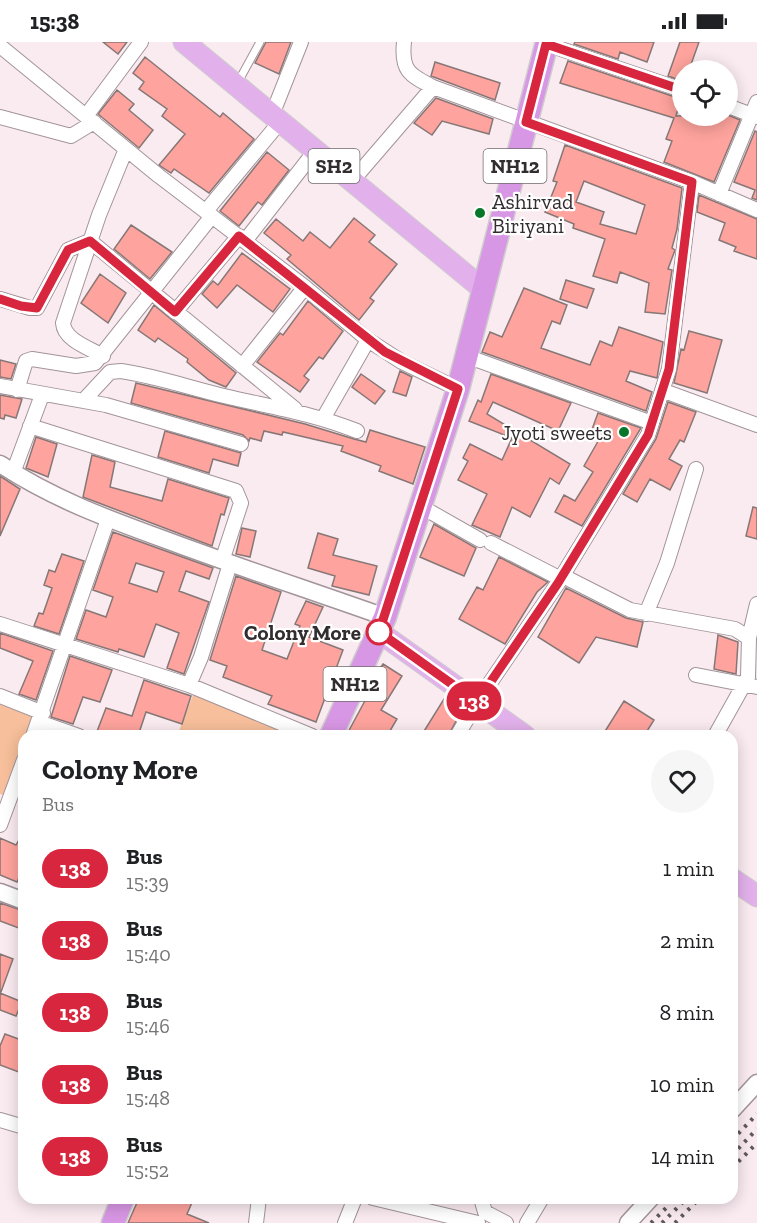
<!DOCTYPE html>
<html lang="en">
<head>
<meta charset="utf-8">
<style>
	:root { --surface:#fff; --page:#f6f6f6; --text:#202124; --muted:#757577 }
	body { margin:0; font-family:"Zilla Slab",serif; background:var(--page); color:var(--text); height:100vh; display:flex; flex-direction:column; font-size:22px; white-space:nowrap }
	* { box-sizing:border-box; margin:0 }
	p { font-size:20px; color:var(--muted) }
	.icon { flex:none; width:33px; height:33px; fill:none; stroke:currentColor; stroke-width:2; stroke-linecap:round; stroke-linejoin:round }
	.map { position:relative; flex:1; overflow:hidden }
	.drawer { position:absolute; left:18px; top:688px; width:720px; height:474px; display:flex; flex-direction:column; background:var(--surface); border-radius:18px; box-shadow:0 3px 15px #0003 }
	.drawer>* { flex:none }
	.badge { padding:0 12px; border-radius:20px; font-size:21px; line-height:39px }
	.buttons { position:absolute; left:672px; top:18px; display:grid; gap:12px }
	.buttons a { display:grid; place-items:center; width:66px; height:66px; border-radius:50%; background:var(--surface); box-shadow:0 3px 15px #0003; font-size:30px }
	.map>.badge { position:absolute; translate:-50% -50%; box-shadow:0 0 0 3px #fff }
	.round { display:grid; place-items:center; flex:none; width:63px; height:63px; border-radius:32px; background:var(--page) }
	.overview { display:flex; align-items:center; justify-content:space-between; height:102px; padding:0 24px }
	h1 { font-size:28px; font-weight:700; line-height:45px }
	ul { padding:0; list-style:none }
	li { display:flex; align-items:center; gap:18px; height:72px; padding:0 24px }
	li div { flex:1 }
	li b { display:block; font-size:22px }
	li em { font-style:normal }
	li .badge { min-width:66px; font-weight:700; text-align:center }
	.status { display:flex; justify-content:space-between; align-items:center; height:42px; padding:0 30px; background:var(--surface); direction:ltr }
	.status svg { height:16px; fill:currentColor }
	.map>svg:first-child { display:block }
</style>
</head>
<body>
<div class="status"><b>15:38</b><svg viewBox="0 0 49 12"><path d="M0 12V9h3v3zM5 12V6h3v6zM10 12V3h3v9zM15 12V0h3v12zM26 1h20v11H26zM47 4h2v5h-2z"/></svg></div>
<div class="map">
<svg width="757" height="1181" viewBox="0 0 757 1181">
	<rect width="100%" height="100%" fill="#faebf1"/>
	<path fill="#f7bf9b" d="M195,648L303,694H177Z
		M0,658L35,670L27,694H24V702L6,754L0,752Z"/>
	<path fill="#fea39d" stroke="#867776" stroke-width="1.5" fill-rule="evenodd" d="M103,0H127L118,12Z
		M266,0H291L279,32L255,21Z
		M575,0H654L647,20L620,10L618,17L574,2Z
		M680,0H699L689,28H682V39L668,34Z
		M145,15L220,75L223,71L254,97L209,151L174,127L171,131L159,123L185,92L162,74L167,67L139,47L144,40L133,31Z
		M568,19L681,57L676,74L728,73L740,78L714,140L664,120L672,99L666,97L674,76L560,41Z
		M435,20L500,41L495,58L431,34Z
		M117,48L134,62L129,68L153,88L139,106L98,72Z
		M436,56L493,77L489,92L442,79L432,93L414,81Z
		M755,89L757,90V158L752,156L755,148L734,140Z
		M565,103L682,146L677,187L672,206L675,208L668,227L672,228L665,272L645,270L649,241L620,230L617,241L593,234L605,197L573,186L574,182L545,170L557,140L553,139ZM584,139L645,163L636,192L600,182L604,170L576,160Z
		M267,110L289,128L262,163L258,160L239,184L220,169Z
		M699,153L757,177V217L734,209L736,205L719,198L725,181L697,170Z
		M354,176L375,193L369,200L397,222L370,256L374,259L359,278L287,217L291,213L264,191L276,177L303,199L310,190L330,206Z
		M131,183L172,210L150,237L114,207Z
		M242,211L290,247L273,270L237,243L217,266L202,252L213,239L218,243Z
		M100,232L126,251L108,281L81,261Z
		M566,238L594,247L587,266L560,257Z
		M524,246L567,263L560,282L552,279L541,306L590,323L600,299L612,304L619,285L663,300L657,336L630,329L626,339L652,350L646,369L482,310L490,290L502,295Z
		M308,259L343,289L323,317L319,315L304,334L309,338L300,350L257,320L280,291L283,293Z
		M154,263L236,331L226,345L209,338L187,320L188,317L158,296L155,300L138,288Z
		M689,289L722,298L707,351L674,341L681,307L684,308Z
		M0,318L16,322L11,337L0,335Z
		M400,329L412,335L406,354L393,350Z
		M361,332L385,349L375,362L352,345Z
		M491,332L571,361L558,389L493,360L487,372L570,422L559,442L550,436L530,475L512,465L500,495L472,483L487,452L458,438L468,419L463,416L470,402L502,418L512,396L469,379L478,358L481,360Z
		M136,341L305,382L354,397L366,400L370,388L425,405L413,442L379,429L381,424L341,409L343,404L283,390L282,393L264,389L261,399L250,396L249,399L243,393L131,361Z
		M0,353L22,357L16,376L5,373L4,377L0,376Z
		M668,360L696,370L684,400L680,398L669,417L682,424L670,448L650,437L637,460L623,452L656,397Z
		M598,371L641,386L582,484L555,470L564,453L575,459L593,430L584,424L601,394L591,390Z
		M165,389L241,411L238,424L213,417L209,431L158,415Z
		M36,395L57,402L48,435L26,426Z
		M92,413L115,420L110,445L162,459L168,437L229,456L224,473L221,472L212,504L83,455Z
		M0,434L20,447L0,494Z
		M753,465L757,466V497L746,494Z
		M434,482L476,506L464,534L420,515Z
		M242,486L256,489L250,515L236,512Z
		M113,490L213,526L209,537L186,529L179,549L209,560L184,632L167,626L179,591L156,582L144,615L119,607L118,610L76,597L86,568L106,575L113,555L93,548ZM136,521L164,530L157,550L129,541Z
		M318,491L338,497L333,513L377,524L369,553L332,544L335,534L308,526Z
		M62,512L84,519L59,592L34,584L39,571L43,572L52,546L44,543L49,528L55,530Z
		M499,515L548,540L537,550L505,602L459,577L477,545L483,548Z
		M236,534L281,550L262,608L287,617L300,584L295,582L306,559L323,565L309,595L343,608L316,680L268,662L272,654L223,635L227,624L210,618Z
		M566,546L626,576L643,580L637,605L596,595L579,621L538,595Z
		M0,591L53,609L36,658L19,652L33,619L0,606Z
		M718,593L738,600L736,632L714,627Z
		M70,614L112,628L100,660L83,655L73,682L51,675Z
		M383,622L402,634L381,668L397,677L387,694H346L367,655L365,653L368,645Z
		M144,638L191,654L182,682L146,670L138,694L96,692L106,666L132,674Z
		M444,657L462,668L448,694H421Z
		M624,659L654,678L644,694H602Z
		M24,789V825L17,840L0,833V796L16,803Z
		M0,861L24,869V888L0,879Z
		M0,912L13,917L1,950L0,949Z
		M0,951L22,960L16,974L0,968Z
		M5,992L24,999V1032L0,1023V1004Z
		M139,1156H194L187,1172L209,1181H128Z"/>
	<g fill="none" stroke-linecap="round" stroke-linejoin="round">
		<g stroke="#a29499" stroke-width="9">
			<path id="service" d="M237,42L260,0"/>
		</g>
		<g stroke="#a29499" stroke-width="16">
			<path id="minor" d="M404,0C401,28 409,33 433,45L692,140L757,168
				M546,2L682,48
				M0,4L159,134L305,245L368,298L402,320L458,347
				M728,64L757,75
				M272,73L301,0
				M86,74L141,0
				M0,75L71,94L94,80
				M352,139L433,45
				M719,152L757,60
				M206,169L280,80
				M245,199L315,109
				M0,257L30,266H37L68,208L90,199L295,367
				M175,270L239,194
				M103,314C89,306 64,298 63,281L99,173L126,107
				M466,314L652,381
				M242,324L305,245
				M0,344L106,363L241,402
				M17,348L26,319L32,317L76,324L95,321L212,174
				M664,349L757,383
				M84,358L110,330L121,329C156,334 190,346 224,354C271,365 312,371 357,389
				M324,375L368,298
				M30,384L236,449L241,461L222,519
				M13,431L42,353
				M420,464L480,498
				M491,501L561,537
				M563,534L630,568L735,587L749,596L748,635L715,694
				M646,572L667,521L696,427
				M0,582L189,643L312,694
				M749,596L757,562
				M696,633L757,645
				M189,643L201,615L230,522
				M0,654L43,671
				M39,680L79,694
				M33,694L108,477
				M457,694L477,660L558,541L648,393L669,327L692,140
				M0,783L24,718
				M0,1078L24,1085
				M373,1156L478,1181
				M481,1156L485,1170L506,1181
				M256,1181L259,1156
				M345,1181L355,1156
				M527,1181L542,1156"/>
		</g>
		<g stroke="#a29499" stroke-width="19">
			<path id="tertiary" d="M0,422C51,456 108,477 166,498C238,525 312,549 385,575
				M0,850L24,859
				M732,1068L757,1041
				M628,1181L651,1156"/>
		</g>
		<g stroke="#cecdcd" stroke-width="23">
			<path id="primary" d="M184,0L484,248
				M379,590L525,694
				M732,837L757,854"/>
		</g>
		<g stroke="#cecdcd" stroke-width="25">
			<path id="trunk" d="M331,694L385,575L458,347L547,0
				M113,1181L123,1156"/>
		</g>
		<use href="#service" stroke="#fff" stroke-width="7"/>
		<use href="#minor" stroke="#fff" stroke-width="14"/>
		<use href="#tertiary" stroke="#fff" stroke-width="16"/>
		<use href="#primary" stroke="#e2b1eb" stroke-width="21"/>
		<use href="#trunk" stroke="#d897e4" stroke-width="22"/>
		<path stroke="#60595b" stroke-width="4" stroke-dasharray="3 6" stroke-linecap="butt" d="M732,1098L757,1072
			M732,1113L757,1087
			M732,1126L757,1101
			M651,1181L667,1165
			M662,1181L687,1156
			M675,1181L700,1156"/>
	</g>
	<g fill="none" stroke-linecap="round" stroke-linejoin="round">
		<g stroke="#fff" stroke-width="14">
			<path id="line" d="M0,257L21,264L37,266L68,208L90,199L175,270L239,194L385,310L458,347L379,590L477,660L558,541L648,393L669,327L692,140L526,80L546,2L682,48"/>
		</g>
		<use href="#line" stroke="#d7263d" stroke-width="9"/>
	</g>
	<g fill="#08772b" stroke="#fff" stroke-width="2">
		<circle cx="480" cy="171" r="6"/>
		<circle cx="624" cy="390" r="6"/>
	</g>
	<circle fill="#fff" stroke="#d7263d" stroke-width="3" cx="379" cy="590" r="12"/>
	<g text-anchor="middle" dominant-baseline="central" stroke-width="4.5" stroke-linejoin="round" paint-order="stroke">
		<g fill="#fff" stroke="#706c6d" stroke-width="1.5">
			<rect x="308.5" y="107" width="51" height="34" rx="4.5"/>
			<rect x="483.5" y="107" width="63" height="34" rx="4.5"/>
			<rect x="323.5" y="625" width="63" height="34" rx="4.5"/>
		</g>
		<g font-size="20" font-weight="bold" fill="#322d2f">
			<text x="334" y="124">SH2</text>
			<text x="515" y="124">NH12</text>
			<text x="355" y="642">NH12</text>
		</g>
		<g font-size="21" fill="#322d2f" stroke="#fff" text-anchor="start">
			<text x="492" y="159">Ashirvad<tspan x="492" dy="24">Biriyani</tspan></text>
			<text x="612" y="390" text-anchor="end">Jyoti sweets</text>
		</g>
		<g font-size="21" font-weight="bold" fill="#322d2f" stroke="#fff" text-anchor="end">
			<text x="361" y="590">Colony More</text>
		</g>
	</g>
</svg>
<div class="buttons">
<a><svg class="icon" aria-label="locate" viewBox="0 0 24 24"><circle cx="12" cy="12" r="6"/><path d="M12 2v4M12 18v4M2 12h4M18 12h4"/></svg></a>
</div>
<b class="badge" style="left:474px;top:659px;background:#d7263d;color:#fff">138</b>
<section class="drawer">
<div class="overview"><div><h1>Colony More</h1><p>Bus</p></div><a class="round"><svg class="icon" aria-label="heart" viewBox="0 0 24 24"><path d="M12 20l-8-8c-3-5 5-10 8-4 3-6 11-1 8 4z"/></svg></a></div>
<ul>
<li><span class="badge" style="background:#d7263d;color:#fff">138</span><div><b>Bus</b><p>15:39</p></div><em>1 min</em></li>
<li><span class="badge" style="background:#d7263d;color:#fff">138</span><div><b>Bus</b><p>15:40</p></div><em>2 min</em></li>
<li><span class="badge" style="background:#d7263d;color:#fff">138</span><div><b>Bus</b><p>15:46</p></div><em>8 min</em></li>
<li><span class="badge" style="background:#d7263d;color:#fff">138</span><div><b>Bus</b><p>15:48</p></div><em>10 min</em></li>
<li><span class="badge" style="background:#d7263d;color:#fff">138</span><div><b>Bus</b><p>15:52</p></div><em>14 min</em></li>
</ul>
</section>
</div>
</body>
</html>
